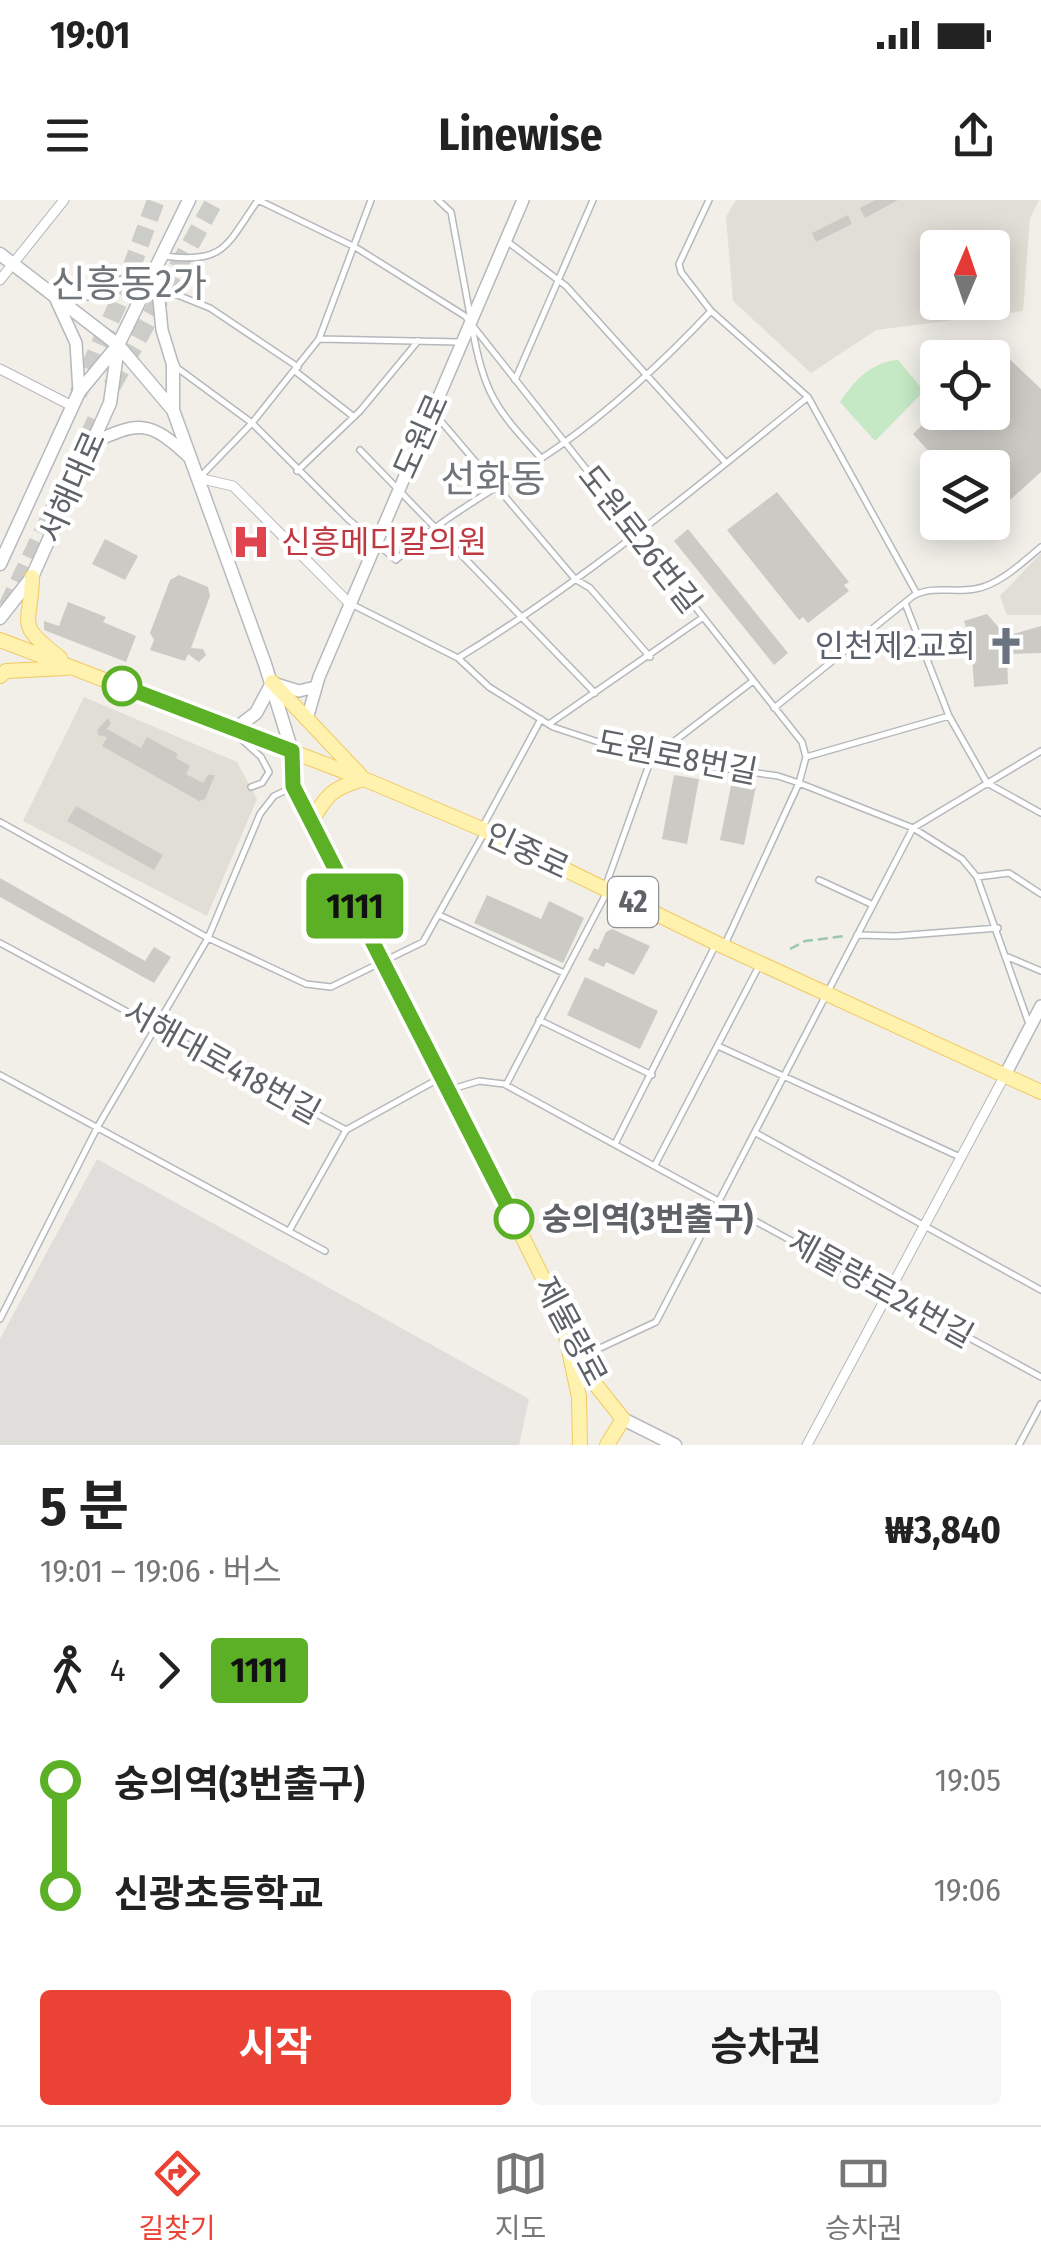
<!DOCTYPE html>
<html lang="ko">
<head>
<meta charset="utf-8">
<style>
	:root { --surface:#fff; --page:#f6f6f6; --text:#222; --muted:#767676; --line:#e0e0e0; --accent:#ea4335 }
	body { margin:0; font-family:"Fira Sans Condensed","Noto Sans KR",sans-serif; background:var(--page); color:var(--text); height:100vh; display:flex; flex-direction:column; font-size:38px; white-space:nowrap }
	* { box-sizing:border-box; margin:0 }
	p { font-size:32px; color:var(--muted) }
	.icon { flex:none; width:55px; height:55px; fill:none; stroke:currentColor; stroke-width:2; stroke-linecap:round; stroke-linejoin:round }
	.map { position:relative; height:1245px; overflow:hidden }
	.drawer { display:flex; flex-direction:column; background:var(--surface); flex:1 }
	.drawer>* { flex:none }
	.badge { padding:0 20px; border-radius:8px; font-size:35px; line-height:65px }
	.needle { width:65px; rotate:2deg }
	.fabs { position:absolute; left:920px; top:30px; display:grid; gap:20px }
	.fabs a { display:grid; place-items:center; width:90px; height:90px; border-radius:10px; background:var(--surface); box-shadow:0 5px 25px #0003; font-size:50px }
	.map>.badge { position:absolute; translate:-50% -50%; box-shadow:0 0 0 5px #fff }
	.legs { display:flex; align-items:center; gap:15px; height:110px; padding:0 40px; font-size:32px }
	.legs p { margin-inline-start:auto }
	.summary { display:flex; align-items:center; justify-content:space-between; height:170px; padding:0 40px }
	h1 { font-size:55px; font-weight:700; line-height:75px }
	.action { display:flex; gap:20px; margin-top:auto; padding:20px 40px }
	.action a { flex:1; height:115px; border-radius:10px; background:var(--accent); color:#fff; font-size:40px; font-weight:700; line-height:115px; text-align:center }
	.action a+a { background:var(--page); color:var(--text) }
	ul { padding:0 40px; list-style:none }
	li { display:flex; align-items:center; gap:35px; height:110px; font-size:38px }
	li i { display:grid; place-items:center; width:15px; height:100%; margin:0 12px; background:currentColor }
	li i::after { content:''; width:25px; height:25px; margin:-12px; border:8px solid; border-radius:50%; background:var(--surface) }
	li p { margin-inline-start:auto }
	li:first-child i { background:linear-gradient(#0000 50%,currentColor 0) }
	li:last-child i { background:linear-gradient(currentColor 50%,#0000 0) }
	.status { display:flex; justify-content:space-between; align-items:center; height:70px; padding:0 50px; background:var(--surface); direction:ltr }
	.status svg { height:28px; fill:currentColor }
	header { display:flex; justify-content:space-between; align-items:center; height:130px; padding:0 40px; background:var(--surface); font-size:45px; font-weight:700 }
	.menu { display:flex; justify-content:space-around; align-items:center; height:140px; border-top:2px solid var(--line); background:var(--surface); font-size:28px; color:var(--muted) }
	.menu a { display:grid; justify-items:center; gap:5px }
	.menu .selected { color:var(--accent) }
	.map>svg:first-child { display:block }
</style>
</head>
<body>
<div class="status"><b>19:01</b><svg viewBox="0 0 49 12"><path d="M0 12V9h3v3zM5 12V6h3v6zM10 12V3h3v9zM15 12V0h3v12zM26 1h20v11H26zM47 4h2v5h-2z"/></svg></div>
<header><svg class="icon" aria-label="menu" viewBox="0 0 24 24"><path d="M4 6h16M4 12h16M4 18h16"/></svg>Linewise<svg class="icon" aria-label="share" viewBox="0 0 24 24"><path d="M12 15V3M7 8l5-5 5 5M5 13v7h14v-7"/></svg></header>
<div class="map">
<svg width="1041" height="1245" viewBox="0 0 1041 1245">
	<rect width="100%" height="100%" fill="#f1efe8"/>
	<path fill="#e0deda" d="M97,959L529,1199L519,1245H0V1139Z"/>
	<path fill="#e1ded6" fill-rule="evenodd" d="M736,0H1039L1030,18L1023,111L876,130L811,173L733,101L726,17ZM938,48H992V102H938Z
		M1041,353V415H1007L1000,396Z
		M84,497L237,562L257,599L207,716L23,621Z"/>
	<path fill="#c5e8c5" d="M898,160L924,191L875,241L840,202C854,181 871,162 898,160Z"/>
	<path fill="#cccac5" d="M875,0H898L865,18L860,8Z
		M848,15L852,24L816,42L812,33Z
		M1002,152L1041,189V272L992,316V268H944L913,234L936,212H992V161Z
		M777,292L849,382L844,385L849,391L808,423L803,417L799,420L727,330Z
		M688,329L788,453L774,465L674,341Z
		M105,339L138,356L125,380L92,364Z
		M179,375L208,387L210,396L191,448L203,449L206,455L199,462L188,454L185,461L150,450L154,440L150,433L170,380Z
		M68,402L106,417L103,422L136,436L126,462L44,430V421L59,426Z
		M987,414L1006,436L1041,426V453L1007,454L1008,484L974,487L971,440L964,421Z
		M108,518L111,523L107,529L141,548L147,537L178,554L176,558L190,566L186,574L203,583L208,575H215L205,599L199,601L102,546L107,537L98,535L97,530Z
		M674,575L699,579L687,644L662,639Z
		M732,581L756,586L744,645L720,640Z
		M76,606L163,655L154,670L67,621Z
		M0,678L145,761L154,747L171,757L154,783L0,697Z
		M487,695L541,719L549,701L584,718L563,763L474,723Z
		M612,729L650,746L634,775L606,762L604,767L588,760L594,748L598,750L606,732Z
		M585,777L658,811L640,849L567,815Z"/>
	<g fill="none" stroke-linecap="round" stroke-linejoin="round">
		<path stroke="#ccccc8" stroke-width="18" stroke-dasharray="18 9" stroke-linecap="butt" d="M112,186L215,0
			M78,194L120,99L156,0
			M7,407L97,218"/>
		<g stroke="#b5b8bc" stroke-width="8">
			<path id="service" d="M258,0L355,47L465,116L802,542L806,557
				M438,0L451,12L470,115
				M709,0L679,64L681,72L711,111L808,197L917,394
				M508,42L566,86L726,263
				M164,56C225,64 226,46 258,0
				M160,88L210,108L298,167
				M472,126C483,193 496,209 541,258
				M320,139L459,142
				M176,167L252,223L348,319L396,360C446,313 506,284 561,245C617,205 664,161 711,111
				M295,171L354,217
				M515,180L593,0
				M434,213L575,379L590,388L650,457
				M360,250L595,493
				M297,271L360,211L418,141
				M200,277L252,223L319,139L371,0
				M905,403L949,516L987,583L1041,613
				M353,405L458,458L489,487L553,527L644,557L778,576L799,583L913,628L962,659L977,677L1029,824
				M458,458C583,382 694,289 808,197
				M774,508L913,396C934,385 952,393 975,389C999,385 1022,363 1041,347
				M549,524L702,418
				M240,538L261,557L269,572L262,583L251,587
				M806,557L949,516
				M0,622L208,738L306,784L331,787L423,742L484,633
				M483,626L541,519
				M977,677L1009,673L1041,694
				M819,680L871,704
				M606,685L651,559L753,481
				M439,715L564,773
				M857,735L896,736L998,728
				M726,742L799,583L806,557
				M0,743L346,930L440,878
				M1008,757L1041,771
				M539,820L652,875
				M718,846L960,957
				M0,875L325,1051
				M506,885L607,692
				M452,889L479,881L504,884L1041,1177
				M756,933L1041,1090
				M615,944L715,746
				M655,965L760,764
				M289,1031L346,930
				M0,1119L98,926L208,738L260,614L274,596L291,588
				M583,1156L656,1122L913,628L1041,551
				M1019,1245L1041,1204"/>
		</g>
		<g stroke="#b5b8bc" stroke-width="11">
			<path id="minor" d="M0,80L64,0
				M0,169L72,206
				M198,278L233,286L350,404
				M807,1245L1005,875"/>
		</g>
		<g stroke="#b5b8bc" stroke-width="14">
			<path id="tertiary" d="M79,192L76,143L53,93L92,94L156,69L162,130L173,166
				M92,243C139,221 150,220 189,257
				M276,484L299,491L315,487
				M307,519L319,477L523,0
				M1005,875L1041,806"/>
		</g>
		<g stroke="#b6babf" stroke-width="15">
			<path id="secondary" d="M0,54L118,145L173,210L265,464L292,551
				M173,166V210
				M0,364L79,192L118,145L189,0
				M0,418L32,377L110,203L118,147
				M235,529L256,513L271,485
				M623,1219L675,1245"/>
		</g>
		<g stroke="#f2c960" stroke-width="16">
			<path id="primary" d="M32,377C31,428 14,422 60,458
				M0,440L364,579L482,629L716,743L1041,892
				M0,476L6,471L66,468
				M272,482L360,575
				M292,551L293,587L311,623L443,877L596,1185L623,1219L607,1245
				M311,623C327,594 332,588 364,579
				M566,1136L579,1197L580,1245"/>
		</g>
		<path stroke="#9cc7a9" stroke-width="2.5" stroke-dasharray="10 5" stroke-linecap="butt" d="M790,749L805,741L845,736"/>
		<use href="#service" stroke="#fff" stroke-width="5"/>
		<use href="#minor" stroke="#fff" stroke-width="9"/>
		<use href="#tertiary" stroke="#fff" stroke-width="11"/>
		<use href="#secondary" stroke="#fff" stroke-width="12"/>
		<use href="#primary" stroke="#fff2af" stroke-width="14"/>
	</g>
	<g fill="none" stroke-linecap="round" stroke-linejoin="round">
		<g stroke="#fff" stroke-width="22">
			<path id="line-1" d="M122,486L292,551L293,586L514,1019"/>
		</g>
		<use href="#line-1" stroke="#5bb025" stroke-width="15"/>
	</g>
	<defs>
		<g id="hospital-bare" transform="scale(3)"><path d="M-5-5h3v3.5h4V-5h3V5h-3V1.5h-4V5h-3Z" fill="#e0444e" stroke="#fff" stroke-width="2.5" paint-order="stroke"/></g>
		<g id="church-bare" transform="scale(3)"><path d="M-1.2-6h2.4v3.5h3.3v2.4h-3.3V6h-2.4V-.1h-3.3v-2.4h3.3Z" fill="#6b7280" stroke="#fff" stroke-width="2.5" paint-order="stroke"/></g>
	</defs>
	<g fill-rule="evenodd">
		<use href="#hospital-bare" x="251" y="342"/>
		<use href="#church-bare" x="1006" y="446"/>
	</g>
	<g fill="#fff" stroke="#5bb025" stroke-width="5">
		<circle cx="122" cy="486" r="18"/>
		<circle cx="514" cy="1019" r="18"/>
	</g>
	<g text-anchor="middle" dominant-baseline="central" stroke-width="9" stroke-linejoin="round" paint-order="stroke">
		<rect fill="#fff" stroke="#8f9295" stroke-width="2.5" x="608" y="677" width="50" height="50" rx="8"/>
		<g font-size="30" font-weight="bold" fill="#5f6368">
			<text x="633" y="702">42</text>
		</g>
		<g font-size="32" fill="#5f6368" stroke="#fff">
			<text transform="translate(421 236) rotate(-66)">도원로</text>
			<text transform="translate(72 287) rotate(-66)">서해대로</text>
			<text transform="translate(640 339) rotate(52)">도원로26번길</text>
			<text transform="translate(677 557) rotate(11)">도원로8번길</text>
			<text transform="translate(527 651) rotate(25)">인중로</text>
			<text transform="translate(222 862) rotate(29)">서해대로418번길</text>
			<text transform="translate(881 1089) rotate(29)">제물량로24번길</text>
			<text transform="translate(571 1131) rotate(62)">제물량로</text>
		</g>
		<g font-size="32" fill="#be3a42" stroke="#fff" text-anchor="start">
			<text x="281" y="342">신흥메디칼의원</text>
		</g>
		<g font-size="32" fill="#5b616d" stroke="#fff" text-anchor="end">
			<text x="976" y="446">인천제2교회</text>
		</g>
		<g font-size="32" font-weight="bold" fill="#5f6368" stroke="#fff" text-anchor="start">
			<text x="542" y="1019">숭의역(3번출구)</text>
		</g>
		<g font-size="38" fill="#70757a" stroke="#fff">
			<text x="129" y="84">신흥동2가</text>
			<text x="493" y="279">선화동</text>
		</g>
	</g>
</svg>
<div class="fabs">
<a><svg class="needle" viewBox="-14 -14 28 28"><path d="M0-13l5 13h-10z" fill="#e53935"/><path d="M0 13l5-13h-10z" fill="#767676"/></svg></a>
<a><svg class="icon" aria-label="locate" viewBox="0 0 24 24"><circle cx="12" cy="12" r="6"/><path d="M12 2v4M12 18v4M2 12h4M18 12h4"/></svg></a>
<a><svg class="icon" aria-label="layers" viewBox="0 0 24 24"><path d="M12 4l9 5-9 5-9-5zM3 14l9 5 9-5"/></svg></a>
</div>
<b class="badge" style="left:355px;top:706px;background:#5bb025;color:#111">1111</b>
</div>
<section class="drawer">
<div class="summary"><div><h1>5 분</h1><p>19:01 – 19:06 · 버스</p></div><b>₩3,840</b></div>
<div class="legs"><svg class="icon" aria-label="walk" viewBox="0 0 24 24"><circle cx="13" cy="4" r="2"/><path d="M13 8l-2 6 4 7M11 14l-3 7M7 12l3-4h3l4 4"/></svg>4<svg class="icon" aria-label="forward" viewBox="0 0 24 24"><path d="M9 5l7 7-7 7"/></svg><b class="badge" style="background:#5bb025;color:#111">1111</b></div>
<ul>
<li><i style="color:#5bb025"></i><b>숭의역(3번출구)</b><p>19:05</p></li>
<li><i style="color:#5bb025"></i><b>신광초등학교</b><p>19:06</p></li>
</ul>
<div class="action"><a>시작</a><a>승차권</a></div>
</section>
<nav class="menu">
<a class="selected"><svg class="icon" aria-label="directions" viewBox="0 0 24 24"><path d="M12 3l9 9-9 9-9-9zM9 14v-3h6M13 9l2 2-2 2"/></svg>길찾기</a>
<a><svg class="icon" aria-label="map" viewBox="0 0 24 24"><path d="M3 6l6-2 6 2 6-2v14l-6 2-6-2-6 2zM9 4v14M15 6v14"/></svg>지도</a>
<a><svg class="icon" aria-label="tickets" viewBox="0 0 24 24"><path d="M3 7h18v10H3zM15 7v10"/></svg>승차권</a>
</nav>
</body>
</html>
